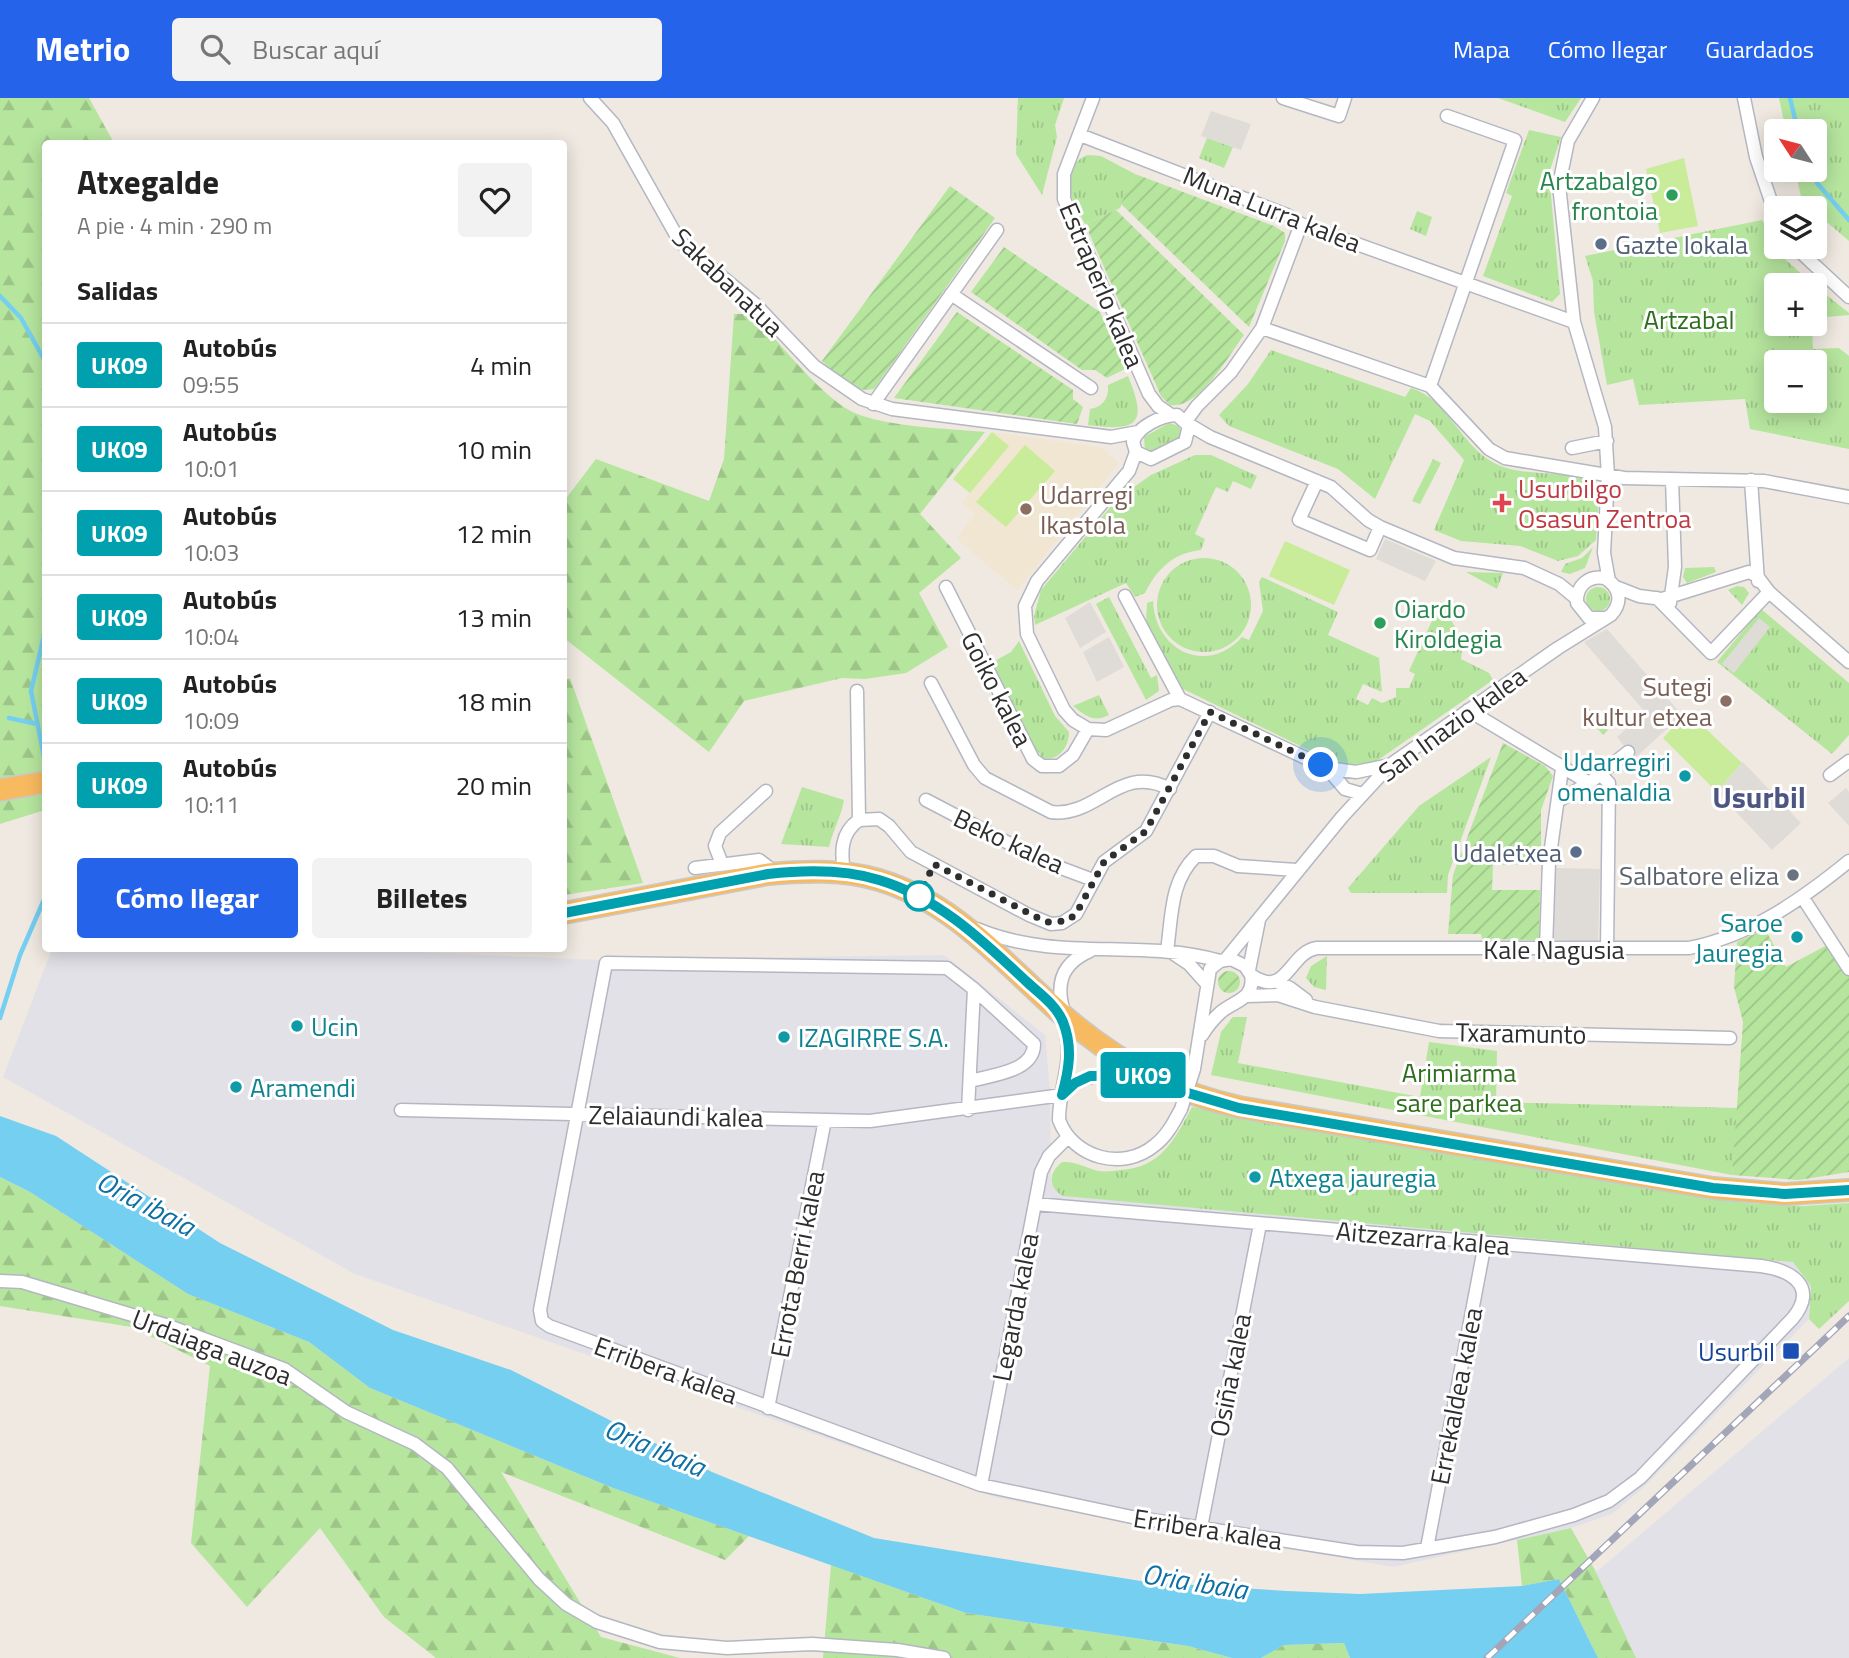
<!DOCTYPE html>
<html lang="es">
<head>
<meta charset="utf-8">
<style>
	:root { --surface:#fff; --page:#f2f2f2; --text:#222; --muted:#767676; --line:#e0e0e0; --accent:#2563eb }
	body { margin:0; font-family:"Titillium Web",sans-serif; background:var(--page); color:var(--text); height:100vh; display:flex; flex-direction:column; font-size:26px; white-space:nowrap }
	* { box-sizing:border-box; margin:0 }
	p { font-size:23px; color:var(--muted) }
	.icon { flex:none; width:38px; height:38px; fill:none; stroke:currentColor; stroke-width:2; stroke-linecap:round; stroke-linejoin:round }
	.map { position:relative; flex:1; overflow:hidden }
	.drawer { position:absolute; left:42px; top:42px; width:525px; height:812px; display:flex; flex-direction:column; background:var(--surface); border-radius:7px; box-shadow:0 4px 18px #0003 }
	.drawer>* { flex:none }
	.badge { padding:0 14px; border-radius:5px; font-size:24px; line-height:46px }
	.needle { width:46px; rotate:306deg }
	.controls { position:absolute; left:1764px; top:21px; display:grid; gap:14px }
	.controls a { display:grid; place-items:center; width:63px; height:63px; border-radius:7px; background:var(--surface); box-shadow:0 4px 18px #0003; font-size:35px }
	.you { position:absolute; width:35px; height:35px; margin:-18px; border:5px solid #fff; border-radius:50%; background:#1a73e8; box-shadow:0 0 0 10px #1a73e833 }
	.map>.badge { position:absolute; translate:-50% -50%; box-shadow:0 0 0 4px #fff }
	h2 { padding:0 35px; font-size:26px; line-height:63px }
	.round { display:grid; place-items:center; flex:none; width:74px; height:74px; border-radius:7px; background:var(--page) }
	.head { display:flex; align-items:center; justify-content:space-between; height:119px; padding:0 35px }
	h1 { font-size:33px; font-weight:700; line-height:52px }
	.button { display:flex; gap:14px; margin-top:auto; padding:14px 35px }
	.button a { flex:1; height:80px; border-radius:7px; background:var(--accent); color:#fff; font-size:28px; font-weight:700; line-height:80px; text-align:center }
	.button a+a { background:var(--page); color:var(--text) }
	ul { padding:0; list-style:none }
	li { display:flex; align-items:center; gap:21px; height:84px; padding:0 35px; border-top:2px solid var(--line) }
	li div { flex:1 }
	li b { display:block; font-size:26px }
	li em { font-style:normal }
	li .badge { min-width:77px; font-weight:700; text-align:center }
	header { display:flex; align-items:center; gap:42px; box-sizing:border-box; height:98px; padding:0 35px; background:var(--accent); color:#fff }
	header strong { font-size:33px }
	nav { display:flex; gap:38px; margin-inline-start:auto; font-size:24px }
	.search { width:490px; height:63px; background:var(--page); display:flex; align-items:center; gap:18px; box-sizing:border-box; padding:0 24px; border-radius:7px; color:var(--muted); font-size:26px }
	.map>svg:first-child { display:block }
</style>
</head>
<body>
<header>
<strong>Metrio</strong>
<div class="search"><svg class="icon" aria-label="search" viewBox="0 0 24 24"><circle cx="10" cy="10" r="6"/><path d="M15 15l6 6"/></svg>Buscar aquí</div>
<nav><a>Mapa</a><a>Cómo llegar</a><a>Guardados</a></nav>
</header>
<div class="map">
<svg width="1849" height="1560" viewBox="0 0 1849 1560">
	<defs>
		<pattern id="grass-tufts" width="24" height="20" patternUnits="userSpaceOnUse" patternTransform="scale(1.75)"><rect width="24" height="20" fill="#b6e59e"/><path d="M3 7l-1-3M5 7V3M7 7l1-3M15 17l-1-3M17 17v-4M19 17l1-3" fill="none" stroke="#9dc588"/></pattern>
		<pattern id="forest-firs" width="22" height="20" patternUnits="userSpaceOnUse" patternTransform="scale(1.75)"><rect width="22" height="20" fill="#b6e59e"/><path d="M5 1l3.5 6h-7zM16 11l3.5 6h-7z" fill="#9dc588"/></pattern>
		<pattern id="garden-furrows" width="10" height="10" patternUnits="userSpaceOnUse" patternTransform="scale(1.75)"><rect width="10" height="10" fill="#b6e59e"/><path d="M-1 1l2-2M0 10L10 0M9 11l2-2" fill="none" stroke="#9dc588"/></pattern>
	</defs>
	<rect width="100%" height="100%" fill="#efe9e1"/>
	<path fill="#e3e1e8" d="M408,850L418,854L597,862L944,857L1045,937L1050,993L1051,1085L1063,1098L1793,1164L1811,1188L1809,1221L1644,1389L1612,1416L1571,1430L1393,1469L998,1400L355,1176L3,979L52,851Z
		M1849,1260V1560H1636L1596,1474Z"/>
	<path fill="#f0e6d1" d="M992,334L1102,350L1119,365L1017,492L957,441L975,416L962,406L970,395L953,381Z"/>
	<path fill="url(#grass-tufts)" fill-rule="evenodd" d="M1018,0H1064L1055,27L1057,39L1042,97L1016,56Z
		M1498,0H1581L1565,24Z
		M1779,0H1849V143L1815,114V110L1802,103L1795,72H1815V33H1786Z
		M1529,32L1561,39L1549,75L1560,196L1552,204L1483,178L1512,98L1506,95Z
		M1207,40L1233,49L1224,70L1199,60Z
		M1087,57L1101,58L1135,76L1120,110L1085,126C1072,103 1055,72 1087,57Z
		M1417,113L1432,119L1426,138L1410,131Z
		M1762,122L1786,162L1814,187H1776V226H1812L1813,251L1839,250L1849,258V351L1750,331L1745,301L1639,307L1633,281L1607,287L1594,214L1593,183L1585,158ZM1776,264H1815V303H1776Z
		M1815,188L1849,215V217L1815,220Z
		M1271,252L1405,299L1411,290C1448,301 1460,347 1494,365C1523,380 1560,371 1589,382L1599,397L1596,442L1578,458L1558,463L1520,448L1461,443L1434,432L1464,362L1430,323L1415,316L1375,401L1338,371L1229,328L1219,317L1248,286Z
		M1128,278C1148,326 1138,334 1088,327L1090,311C1103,309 1109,300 1108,287Z
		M1169,325L1179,328L1182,334L1180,341L1151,355L1145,352L1144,339Z
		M1195,357H1211L1257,378L1251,391L1233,383L1228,394L1216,389L1195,436L1205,441L1201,452C1173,455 1157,471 1145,495L1135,499L1126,485L1035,527L1034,518L1041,492L1117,401L1151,377Z
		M1433,361L1441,365L1420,406L1412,403Z
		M1593,449L1585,470L1570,476L1561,474L1565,466L1582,460Z
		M1157 507a47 47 0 1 1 94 0a47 47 0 1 1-94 0Z
		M1714,469L1716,474L1687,485L1683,479L1685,470Z
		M1466,474L1503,475L1497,491Z
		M1262,479L1338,514L1328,537L1379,560L1382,594L1363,586L1356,601L1368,607L1372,600L1382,605L1396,599V590H1409L1415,576L1409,573L1441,503L1463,544L1461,561L1489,575L1493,582L1371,667L1360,669L1337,666L1181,590L1150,538L1146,524L1147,505L1153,503C1155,553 1207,578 1242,539L1249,542L1263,513L1259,484Z
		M1737,488L1744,489L1749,495L1742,507L1728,492Z
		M1586 501a12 12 0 1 1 24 0a12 12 0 1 1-24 0Z
		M1109,499L1151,580L1157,577L1159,593L1146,602L1096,506Z
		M1761,511L1849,585V637L1832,656L1717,564Z
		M1019,543L1055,618L1069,634C1069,649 1059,663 1043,660L1035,650L991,565L1011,554Z
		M1099,597L1109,617C1093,625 1086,618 1073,608Z
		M1588,609L1608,632L1603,637L1583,614Z
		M1491,659L1448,777L1447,795H1351L1348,790L1419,708Z
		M802,689L844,702C841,719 833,732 829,749L781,746Z
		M1327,858L1326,892L1314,889L1306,880L1311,868Z
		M1233,919H1247L1238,965L1420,999L1429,944L1497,953L1496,1004L1738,1010L1732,1077L1211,977L1221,934Z
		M1192,1009L1747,1105L1804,1108L1849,1105V1203L1819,1231L1809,1221L1811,1188L1793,1164L1063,1098C1048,1089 1048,1075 1062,1064C1076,1063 1086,1070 1099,1073C1105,1074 1113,1073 1120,1072C1161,1070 1175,1041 1192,1009Z"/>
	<path fill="url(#forest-firs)" d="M0,0H89L114,45L46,46L45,712L0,726Z
		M734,216H753C777,242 825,304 857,316C897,330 943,330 985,334L920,416L961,460L919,495L948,549L906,575L865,581L842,580L744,603L709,654L564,540V403L596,361L709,403L724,361Z
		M570,580L643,785L564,797V583Z
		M0,1079L30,1094L188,1196L309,1244L370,1290L613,1390L749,1438L725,1462L501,1374L601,1539L680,1560H436L384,1519L320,1430L247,1509L191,1445L210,1268L132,1229L0,1208Z
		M1571,1430L1596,1474L1636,1560H1598L1559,1481L1522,1488L1517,1442Z
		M831,1467L966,1515L1188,1548L1232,1560H823Z
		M1344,1545L1350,1560H1261L1284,1547Z"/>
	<path fill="url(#garden-furrows)" d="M1135,76L1274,128L1285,135V143L1249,229L1121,106Z
		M950,88L995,120L875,290C856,299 835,275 822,263Z
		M1116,112L1244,237C1228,258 1199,312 1170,307L1161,298L1085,126Z
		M1004,149L1100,214L1125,271L1107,280L1095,272H1082L971,194Z
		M957,214L1073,292V301L1083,309L1077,326L894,300Z
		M1503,645L1545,668L1553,678L1541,712V766L1493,767L1492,792H1540L1539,842L1482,841L1481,836H1448L1453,777Z
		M1765,831L1786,869L1829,846L1849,877V1074L1799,1082L1732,1077L1743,924L1734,889L1737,844Z
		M1218 884a11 11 0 1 1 22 0a11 11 0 1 1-22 0Z"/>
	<path fill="#c9ec9a" d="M1684,60L1698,128L1660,135L1646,71Z
		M992,334L1009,348L970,395L953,381Z
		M1025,347L1055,373L1006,429L976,404Z
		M1285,443L1350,472L1334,507L1269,478Z
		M1688,614L1742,665L1717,694L1663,640Z"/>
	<path fill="#dfdcd8" d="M1211,13L1251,26L1241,52L1201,38Z
		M1385,441L1436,463L1425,483L1376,461Z
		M1090,504L1106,534L1080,550L1065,520Z
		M1759,520L1770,529L1734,575L1722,566Z
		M1607,531L1682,617L1634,661L1617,639L1645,614L1584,544Z
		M1109,539L1124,569L1097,584L1083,554Z
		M1743,664L1801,725L1772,752L1717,694Z
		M1846,690L1849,694V728L1828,705Z
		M1556,770L1600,771L1598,844L1554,842Z"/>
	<path fill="#75cff0" d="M0,1018L56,1038L220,1145L393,1232L511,1272L712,1374L874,1440L1147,1484L1287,1493L1360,1496L1522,1488L1559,1481L1598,1560H1350L1344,1545L1284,1547L1261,1560H1232L1188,1548L966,1515L613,1390L370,1290L309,1244L188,1196L30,1094L0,1079Z"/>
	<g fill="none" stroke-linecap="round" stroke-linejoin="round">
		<path stroke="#75cff0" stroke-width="4.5" d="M1790,0L1798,33
			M1812,72L1817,85L1849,122
			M0,198L21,220L46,265
			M46,529L31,593L46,669
			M9,620L37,626
			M0,920L20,857L46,797"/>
		<g stroke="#b4b7c1" stroke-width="15">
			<path id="minor" d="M590,0L613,25L680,144L755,206L814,268L862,301L892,311L1111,339L1138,334
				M1093,0L1064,76V101L1149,296L1158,308L1171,317
				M1283,0L1339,18L1345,0
				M1593,0L1568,43L1559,87L1574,224L1605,329L1608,378L1604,455L1609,483
				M1744,0L1756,59L1776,118
				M1080,37L1287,117L1301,126L1574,224
				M1795,149L1849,199
				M951,196L1091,290
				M1262,230L1430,288L1489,351L1505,360L1624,380L1764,383L1849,399
				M1430,288L1515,42L1447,18
				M873,306L997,132
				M1177,317L1189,328L1185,344L1151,361L1136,354L1133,344C1137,329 1162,317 1177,317Z
				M1186,323L1197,308L1231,274L1262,230L1301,126
				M1188,326L1210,339L1331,389L1368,422L1380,429L1454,460L1524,470L1559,486L1576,500
				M1572,350L1607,343
				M1136,354L1129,373L1037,483L1025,508L1027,536L1064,612L1073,622L1088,631L1106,632L1171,602L1180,601L1327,670L1356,674L1390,667
				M1751,382L1758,483
				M1317,383L1299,422L1370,452L1380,429
				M946,489L1033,661L1042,668H1059L1073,657L1088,631
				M1616,489L1639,498L1662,501L1749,474L1757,478L1769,494L1849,564
				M1125,498L1180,601
				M1657,500L1711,555L1769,494
				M1670,505L1675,469L1672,381
				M931,585L974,667L985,680L1051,714C1097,720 1120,664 1170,691
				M857,593L859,722
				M1468,612L1589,685
				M1327,670L1345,691L1362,696
				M1601,677L1609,685L1607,852
				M1830,677L1849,663
				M926,702L1045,764L1093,782
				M1558,703L1589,685L1628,654
				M722,766L715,748L720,735L766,693
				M695,770L759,762L776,775
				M844,775C841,755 840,735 859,722L879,721L889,728L911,754L1029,817L1051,826L1062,825L1076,816L1104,764L1146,733L1210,614
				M1803,800L1849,871
				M977,831C1059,865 1138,840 1220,863
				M1546,851L1549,764L1562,671
				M1167,853C1172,818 1170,783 1196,758H1214L1238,768L1297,772
				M1174,856L1189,866L1206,885
				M1226,861L1342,719L1390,667L1558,550L1611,517C1623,504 1620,489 1605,480C1588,477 1576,488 1577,505L1589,520H1606
				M1249,872L1259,822
				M1251,877C1287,902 1289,854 1317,850H1689C1750,838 1801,802 1849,763
				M1275,883L1290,890L1306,902
				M1247,898L1278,897L1315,909L1439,933L1730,940
				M1065,917C1055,888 1060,866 1090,853
				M1062,921C1077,961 1059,983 1059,1022C1073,1060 1123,1074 1155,1047C1167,1038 1174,1024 1181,1011
				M1194,971L1210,871L1220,863L1231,861L1245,868L1251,877C1255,901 1236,902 1221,914C1213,921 1207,929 1202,937
				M970,983C991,977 1034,974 1034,946L974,891
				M1062,997C1084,972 1113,976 1143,977
				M401,1012L870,1023L1062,997
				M968,1012L974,891L947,870L606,865L540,1212L542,1223L549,1228L981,1387L1132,1419L1357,1454L1403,1455L1495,1439L1574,1417L1609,1403L1640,1380L1793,1220C1819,1188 1790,1172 1761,1168L1035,1106
				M0,1183L22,1184L169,1228L284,1271L346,1314L415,1346L447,1370L539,1481L566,1506L597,1524L660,1544L727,1550L812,1546L897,1552L944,1560
				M768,1310L825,1022
				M981,1387L1041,1074L1049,1058L1067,1040
				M1201,1429L1260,1126
				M1427,1450L1485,1145"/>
		</g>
		<g stroke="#c9c9c9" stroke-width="24">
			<path id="trunk" d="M0,692L46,684
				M564,815L768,776C804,773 843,771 879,782C953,804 1002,863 1058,913C1111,960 1169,994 1239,1009L1713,1090L1785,1096L1849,1092"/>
		</g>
		<use href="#minor" stroke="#fff" stroke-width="12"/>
		<use href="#trunk" stroke="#f8ba60" stroke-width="21"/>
		<g stroke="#a3a6b8" stroke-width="7">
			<path id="rail" d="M1487,1560L1849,1218"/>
		</g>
		<use href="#rail" stroke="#fff" stroke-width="4.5" stroke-dasharray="13" stroke-linecap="butt"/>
		<g stroke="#b4b7c1" stroke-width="15" stroke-linecap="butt">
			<path id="minor-bridge" d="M1181,1011L1194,971"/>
		</g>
		<use href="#minor-bridge" stroke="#fff" stroke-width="12"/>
	</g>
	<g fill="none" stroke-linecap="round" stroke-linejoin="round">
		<g stroke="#fff" stroke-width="16">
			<path id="line" d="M564,815L768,776C804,772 844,771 879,782C939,800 983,843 1027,884C1040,896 1056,907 1063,924C1073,949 1069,972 1062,997L1075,985L1090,978L1146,977L1188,995L1239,1010L1713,1090L1785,1096L1849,1092"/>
		</g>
		<use href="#line" stroke="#00a0ae" stroke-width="10"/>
		<path stroke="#2e2e2e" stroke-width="7" stroke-dasharray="0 12.6" d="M919,798L934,766L1046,824L1067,823L1076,816L1104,764L1146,733L1210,614L1321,667"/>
	</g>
	<g fill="#2e9e5b" stroke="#fff" stroke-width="2.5">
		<circle cx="1672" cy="97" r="7"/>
		<circle cx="1380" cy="525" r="7"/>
	</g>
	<g fill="#5c6f8a" stroke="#fff" stroke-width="2.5">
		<circle cx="1601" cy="146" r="7"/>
		<circle cx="1576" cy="754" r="7"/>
	</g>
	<path fill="#e0444e" stroke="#fff" stroke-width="2.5" d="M1498.5 394.5h7v7h7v7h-7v7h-7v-7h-7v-7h7z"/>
	<g fill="#8d6e63" stroke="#fff" stroke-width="2.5">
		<circle cx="1026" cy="411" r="7"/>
		<circle cx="1726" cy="603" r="7"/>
	</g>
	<g fill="#0f9aa8" stroke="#fff" stroke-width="2.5">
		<circle cx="1685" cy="678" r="7"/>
		<circle cx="1797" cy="839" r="7"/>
		<circle cx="297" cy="928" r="7"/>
		<circle cx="784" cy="939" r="7"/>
		<circle cx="236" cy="989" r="7"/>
		<circle cx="1255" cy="1079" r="7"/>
	</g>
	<circle fill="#6b7280" stroke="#fff" stroke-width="2.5" cx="1793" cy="777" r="7"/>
	<circle fill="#fff" stroke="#00a0ae" stroke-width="3.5" cx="919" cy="798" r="14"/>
	<rect fill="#1a4fb4" stroke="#fff" stroke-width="2.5" x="1782" y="1244" width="18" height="18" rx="3.5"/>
	<g text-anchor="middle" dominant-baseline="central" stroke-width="6" stroke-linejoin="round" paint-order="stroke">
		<g font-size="26" fill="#27864d" stroke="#fff" text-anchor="end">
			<text x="1658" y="82">Artzabalgo<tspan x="1658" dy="30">frontoia</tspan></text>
			<text x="1394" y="510" text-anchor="start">Oiardo<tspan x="1394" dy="30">Kiroldegia</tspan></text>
		</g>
		<g font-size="26" fill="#2e2e2e" stroke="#fff">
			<text transform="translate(1272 111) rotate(22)">Muna Lurra kalea</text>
			<text transform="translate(728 184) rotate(44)">Sakabanatua</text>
			<text transform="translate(1102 187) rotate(67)">Estraperlo kalea</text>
			<text transform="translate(997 591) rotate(63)">Goiko kalea</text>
			<text transform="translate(1452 626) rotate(-36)">San Inazio kalea</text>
			<text transform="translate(1009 743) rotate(25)">Beko kalea</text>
			<text x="1554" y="851">Kale Nagusia</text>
			<text transform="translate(1521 935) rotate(1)">Txaramunto</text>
			<text transform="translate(676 1018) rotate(1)">Zelaiaundi kalea</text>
			<text transform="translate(1423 1140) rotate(5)">Aitzezarra kalea</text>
			<text transform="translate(797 1166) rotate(-79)">Errota Berri kalea</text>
			<text transform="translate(1015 1209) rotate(-79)">Legarda kalea</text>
			<text transform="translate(212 1249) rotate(21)">Urdaiaga auzoa</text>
			<text transform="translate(666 1272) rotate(20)">Erribera kalea</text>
			<text transform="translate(1230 1277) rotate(-79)">Osiña kalea</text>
			<text transform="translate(1456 1298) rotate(-79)">Errekaldea kalea</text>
			<text transform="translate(1208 1431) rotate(9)">Erribera kalea</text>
		</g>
		<g font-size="26" fill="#4e5e75" stroke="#fff" text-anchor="start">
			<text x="1615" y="146">Gazte lokala</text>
			<text x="1562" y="754" text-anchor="end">Udaletxea</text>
		</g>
		<g font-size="26" fill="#2c6e1b" stroke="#fff">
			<text x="1689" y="221">Artzabal</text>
			<text x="1459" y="974">Arimiarma<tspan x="1459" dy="30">sare parkea</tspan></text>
		</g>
		<g font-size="26" fill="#be3a42" stroke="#fff" text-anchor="start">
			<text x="1518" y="390">Usurbilgo<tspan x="1518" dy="30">Osasun Zentroa</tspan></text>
		</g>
		<g font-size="26" fill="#785e54" stroke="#fff" text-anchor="start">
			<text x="1040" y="396">Udarregi<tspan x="1040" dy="30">Ikastola</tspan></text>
			<text x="1712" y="588" text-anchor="end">Sutegi<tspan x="1712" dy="30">kultur etxea</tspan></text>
		</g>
		<g font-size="26" fill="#0d838f" stroke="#fff" text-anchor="start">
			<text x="1671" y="663" text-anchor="end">Udarregiri<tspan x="1671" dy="30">omenaldia</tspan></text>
			<text x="1783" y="824" text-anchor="end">Saroe<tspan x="1783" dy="30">Jauregia</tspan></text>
			<text x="311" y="928">Ucin</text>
			<text x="798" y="939">IZAGIRRE S.A.</text>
			<text x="250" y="989">Aramendi</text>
			<text x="1269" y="1079">Atxega jauregia</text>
		</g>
		<g font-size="26" fill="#5b616d" stroke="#fff" text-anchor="end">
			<text x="1779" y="777">Salbatore eliza</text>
		</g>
		<g font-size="26" fill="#164399" stroke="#fff" text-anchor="end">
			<text x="1775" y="1253">Usurbil</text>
		</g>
		<g font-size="28" font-style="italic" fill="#0d6fa3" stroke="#fff">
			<text transform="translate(146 1105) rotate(28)">Oria ibaia</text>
			<text transform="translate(655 1349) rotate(23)">Oria ibaia</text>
			<text transform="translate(1195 1483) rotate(9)">Oria ibaia</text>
		</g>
		<g font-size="30" font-weight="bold" fill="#4d5680" stroke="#fff">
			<text x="1759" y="699">Usurbil</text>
		</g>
	</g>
</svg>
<div class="controls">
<a><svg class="needle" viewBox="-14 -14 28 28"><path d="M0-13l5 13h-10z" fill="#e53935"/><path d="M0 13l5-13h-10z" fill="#767676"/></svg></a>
<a><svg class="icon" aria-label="layers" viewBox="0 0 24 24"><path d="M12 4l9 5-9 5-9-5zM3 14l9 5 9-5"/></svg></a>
<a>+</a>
<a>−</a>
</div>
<div class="you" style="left:1321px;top:667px"></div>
<b class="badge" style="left:1143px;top:977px;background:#00a0ae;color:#fff">UK09</b>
<section class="drawer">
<div class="head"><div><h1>Atxegalde</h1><p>A pie · 4 min · 290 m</p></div><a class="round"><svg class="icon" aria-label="heart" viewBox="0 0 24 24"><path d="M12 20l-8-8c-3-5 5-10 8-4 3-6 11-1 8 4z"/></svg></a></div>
<h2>Salidas</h2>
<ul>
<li><span class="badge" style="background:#00a0ae;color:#fff">UK09</span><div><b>Autobús</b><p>09:55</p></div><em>4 min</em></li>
<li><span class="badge" style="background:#00a0ae;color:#fff">UK09</span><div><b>Autobús</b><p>10:01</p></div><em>10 min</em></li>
<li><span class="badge" style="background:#00a0ae;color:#fff">UK09</span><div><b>Autobús</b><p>10:03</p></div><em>12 min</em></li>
<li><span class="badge" style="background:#00a0ae;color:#fff">UK09</span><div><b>Autobús</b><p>10:04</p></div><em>13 min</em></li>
<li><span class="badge" style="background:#00a0ae;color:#fff">UK09</span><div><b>Autobús</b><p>10:09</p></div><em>18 min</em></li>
<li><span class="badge" style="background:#00a0ae;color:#fff">UK09</span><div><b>Autobús</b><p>10:11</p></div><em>20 min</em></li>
</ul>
<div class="button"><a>Cómo llegar</a><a>Billetes</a></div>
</section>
</div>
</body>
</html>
